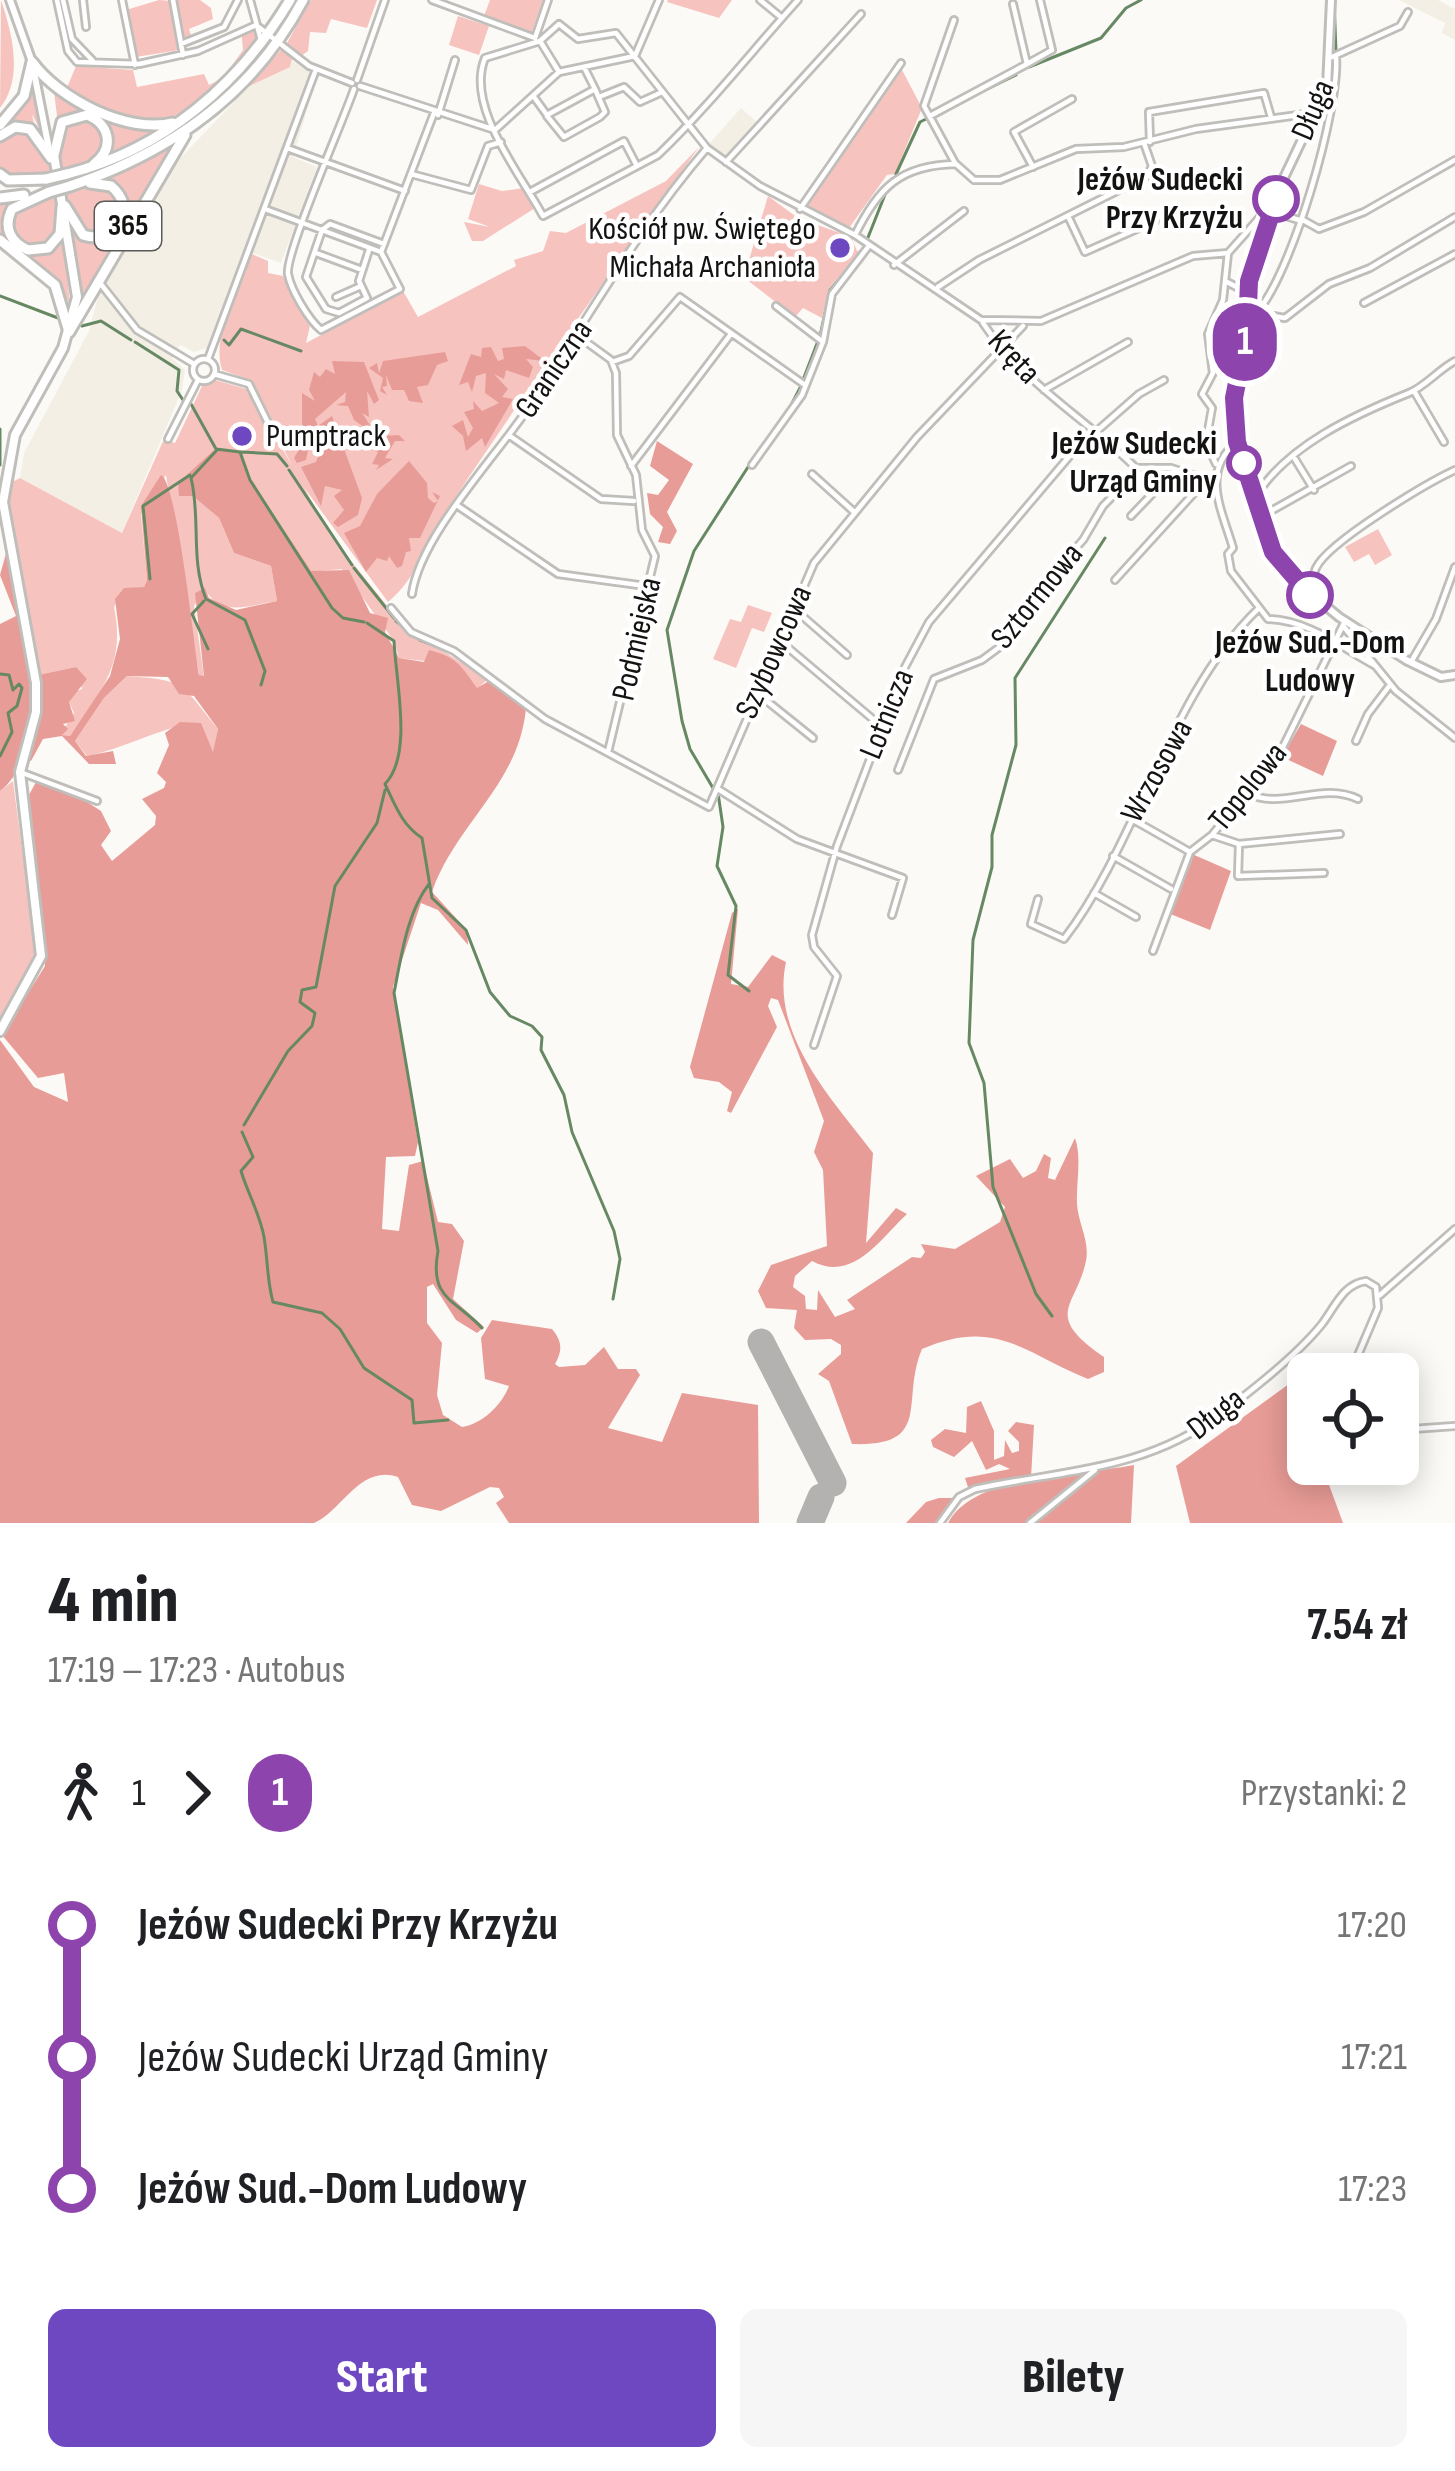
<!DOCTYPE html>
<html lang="pl">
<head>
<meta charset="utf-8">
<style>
	:root { --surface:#fff; --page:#f6f6f6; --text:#202124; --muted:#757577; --accent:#6e48c1 }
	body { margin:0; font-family:"Sofia Sans Condensed",sans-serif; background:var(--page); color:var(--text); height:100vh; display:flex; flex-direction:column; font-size:45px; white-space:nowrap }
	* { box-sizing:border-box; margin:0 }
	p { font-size:39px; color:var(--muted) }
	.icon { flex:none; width:66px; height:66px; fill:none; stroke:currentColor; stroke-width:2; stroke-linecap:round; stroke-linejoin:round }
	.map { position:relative; height:1523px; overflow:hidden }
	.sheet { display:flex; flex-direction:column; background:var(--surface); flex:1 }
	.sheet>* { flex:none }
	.badge { padding:0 24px; border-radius:39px; font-size:42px; line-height:78px }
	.tools { position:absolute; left:1287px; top:1353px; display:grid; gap:24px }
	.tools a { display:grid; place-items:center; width:132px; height:132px; border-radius:18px; background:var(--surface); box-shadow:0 6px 30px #0003; font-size:60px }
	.map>.badge { position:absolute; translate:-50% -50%; box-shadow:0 0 0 6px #fff }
	.legs { display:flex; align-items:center; gap:18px; height:132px; padding:0 48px; font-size:39px }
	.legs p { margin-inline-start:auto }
	.summary { display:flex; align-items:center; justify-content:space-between; height:204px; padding:0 48px }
	h1 { font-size:66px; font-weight:800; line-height:90px }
	.button { display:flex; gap:24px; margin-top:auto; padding:24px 48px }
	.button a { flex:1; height:138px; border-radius:18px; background:var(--accent); color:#fff; font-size:48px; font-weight:800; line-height:138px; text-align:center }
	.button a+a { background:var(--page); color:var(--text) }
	ul { padding:0 48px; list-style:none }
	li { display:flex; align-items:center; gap:42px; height:132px; font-size:45px }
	li i { display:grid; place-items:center; width:18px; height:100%; margin:0 15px; background:currentColor }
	li i::after { content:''; width:30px; height:30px; margin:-15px; border:9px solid; border-radius:50%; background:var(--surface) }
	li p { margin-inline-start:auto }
	li:first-child i { background:linear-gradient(#0000 50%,currentColor 0) }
	li:last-child i { background:linear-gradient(currentColor 50%,#0000 0) }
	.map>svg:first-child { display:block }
</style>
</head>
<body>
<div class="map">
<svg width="1455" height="1523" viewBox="0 0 1455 1523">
	<rect width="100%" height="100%" fill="#fcfaf6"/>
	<path fill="#f3efe4" d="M1399,0H1438L1455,9V40L1442,33L1445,23Z
		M281,53L317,77L293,157L317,167L281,263L244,250L207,348L194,352L180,345L172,358L185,370L182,390L122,533L20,478L24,453L89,331L103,278L169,170Z
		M741,108L758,123L725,158L709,144Z"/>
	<path fill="#f7c3bf" d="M1,0C12,33 24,78 0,108Z
		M159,0L171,1L179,50L136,57L126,10Z
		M175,0H200L211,8L213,19L189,29L192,39H185Z
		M311,0H377L367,28L331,19L326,33L310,32L308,51L301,56L287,43Z
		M490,0H543L531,34L484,16Z
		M732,0L719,18L667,2L668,0Z
		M458,16L489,26L479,55L449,45Z
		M241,29H252L258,39C193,128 155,142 55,88L63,85L66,90L76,66L133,70L137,87L204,74L209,85L223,78L243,50Z
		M281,50L292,58L290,67L243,89Z
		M901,68L922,108L895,174L887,175L849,228L805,209Z
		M34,85L44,138L32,114L35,129L0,133Z
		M54,92L135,124L164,128L104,160L108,131L81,112L58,124Z
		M86,116L103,129L105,147L95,161L61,171L59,130Z
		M26,130L43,144L51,173L19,180L0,171V139Z
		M177,141L91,283L82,304L73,231L106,239L127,207L98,180Z
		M699,147C616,265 532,382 452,502C431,534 418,578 388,602L300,482L250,380L222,370C211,335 239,287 252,254L268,261V273L283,276L310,326L306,343L403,291L418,317L516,266L514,260L543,251L550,231L566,233L666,181Z
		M479,184L502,191L524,188L535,208L483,241H472L464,222L490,227L468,219Z
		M90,185L118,195L120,222L95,237L75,225L65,193Z
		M56,195L59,225L50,244L25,247L11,232V214Z
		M768,196L798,218L851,237L857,251L862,250L829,288L822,318L803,308L795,317L734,270L749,260Z
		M18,200L7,234L40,253L63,232L70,305L61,288L0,238V201Z
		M215,380L250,390L331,536L404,627L488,679L477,689L458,665L399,658L394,641L342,569L311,572L253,483L240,451L215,450L179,483L219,518L234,553L271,566L277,601C251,605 220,618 205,589L194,606L204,677L199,675L166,475L141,514L147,580L144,587L124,589L114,607C126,665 101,690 70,736L60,735L74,713L69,702L74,692L82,689L76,667L38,675L7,510L12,482L20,478L122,533L164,439L175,443L202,386Z
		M1378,529L1392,555L1375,565L1369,554L1354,562L1345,547Z
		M748,605L772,613L764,632L752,628L736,668L713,659L730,619L741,622Z
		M127,676C187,680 181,684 218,729L214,752L208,751L200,723C173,722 121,750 87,756L75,741L104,698Z
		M13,781L36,956L0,1022V791Z"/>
	<path fill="#e89c97" d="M525,346L545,361L526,359L533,367L529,378L506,370L504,379L494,374L508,389L502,397L513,399L485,447L482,438L466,451L463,436L452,426L463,420L468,437L473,428L464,412L474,409L473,401L482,411L499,403L485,393L486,373L476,376L472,392L468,382L459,385L471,354L481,357L482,348L491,347L498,361L504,359L502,348Z
		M445,352L448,361L437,365L428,385L417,387L423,403L409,401L404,390H392L386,375L387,386L382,387L387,395L380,391L383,378L369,368L377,363L379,373L383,361Z
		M332,361L364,362L379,400L374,404L367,391L369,417L362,413C375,432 375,437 399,435L405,441H395L385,458L393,459L376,470L379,465L372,464L378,452L369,449L364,435L371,432L354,420L348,406L336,405L345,402L346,392L315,419L318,426L332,416L362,498L358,515L338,527L333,523L344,510L334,496L342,490L325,486L321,506L301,467L316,462L319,454L308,450L306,460L297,463L294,458L304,441L295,435L302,425V393L315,401L309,390L314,372L320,377L326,369L335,374Z
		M657,441L693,464L667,512L677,531L670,544L658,542L663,527L650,514L647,493L658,495L669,480L650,466Z
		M214,450L239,451L253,483L311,571L349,570L370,613L388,618L385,632L399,658L424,662L429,650C456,657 460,664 477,688L489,681L526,708C519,785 456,823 432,892L467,930L468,945L438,910L421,903L393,987L418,1142L415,1156L386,1157L382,1229L399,1231L409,1165L423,1161L438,1222L452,1224L464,1241L453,1299L484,1327L477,1333L456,1320L433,1284L427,1287V1323L442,1343L437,1395L443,1415L462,1427C482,1424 502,1405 509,1386L485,1379L481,1338L492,1320L552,1329C562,1341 563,1350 555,1364L559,1367L585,1365L604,1347L618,1369H636L640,1375L608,1428L662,1442L682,1393L758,1405L759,1523H509L496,1503L504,1497L499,1488L490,1487L441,1511L412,1505L398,1477C360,1464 342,1511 314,1523H0V1040L34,1087L68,1102L64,1073L38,1078L2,1035L45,966L29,795L36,782L87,802L101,811L111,831L101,845L112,861L155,825L156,816L142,799L164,788L166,782L157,773L169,745L165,733L180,722L201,723L213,752L218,729L194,696L179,694L168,677L127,676L104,698L75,741L86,756L113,751L116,764H89L62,736L43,739L31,761L26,759L41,704L38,675L76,667L87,679L69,702L75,721L63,724L68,729L62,735L70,736L110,676L120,639L115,599L124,588L144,587L147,580L141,506L161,475C177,482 194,645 199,675L204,676L195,593L205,588L209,598L236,610L277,601L271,566L234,553L219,518L193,496H179L178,483Z
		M409,461L427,483L428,498L434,503L438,501L432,492L440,496L420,538H409L411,551L406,552L402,566L397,568L389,556L387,561L377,558L366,572L344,533L360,526L377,494Z
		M7,550C19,607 56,749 0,791V624L16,616L0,575Z
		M1301,724L1337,741L1323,776L1282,757Z
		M1192,854L1231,871L1210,930L1168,913Z
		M738,909L731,984L748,987L772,955L786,962C770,1035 833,1100 873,1153L866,1243L896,1208L907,1214C880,1239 853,1283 812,1261L795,1276L793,1287L805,1296L806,1309L817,1310L818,1290L835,1317L855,1309L847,1300L912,1257L921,1258L925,1252L921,1244L955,1249L1000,1222L1005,1207L976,1176L1010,1159L1023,1178L1036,1171L1044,1154L1051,1158L1048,1178L1055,1180L1075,1138C1082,1158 1076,1182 1077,1204C1078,1223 1090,1241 1086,1261C1076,1308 1042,1314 1104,1357V1372L1088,1379C1024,1353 996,1317 922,1349C900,1401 934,1447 852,1444L829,1381L818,1374L841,1354V1345L831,1339L805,1340L794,1328L797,1310L766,1308L758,1291L771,1265L827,1246L823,1170L814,1152L824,1121L778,1000L771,998L768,1006L777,1027L731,1113L727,1111L732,1092L719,1082L694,1078L690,1067L732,913Z
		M1293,1381L1308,1408V1464H1330L1328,1482L1343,1523H1190L1176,1466Z
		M981,1401L994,1431V1460L1004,1456L1005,1440L1012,1453L1019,1451V1442L1008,1431L1016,1422L1034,1425L1031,1478L969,1490L965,1478L1010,1469L999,1464L986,1470L972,1441L954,1457L933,1447L931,1440L945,1429L966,1433L967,1407Z
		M1134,1465L1131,1523H948C975,1473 1080,1476 1134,1465Z
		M939,1498H956L938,1523H906L926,1502Z"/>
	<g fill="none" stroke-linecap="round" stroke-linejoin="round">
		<path stroke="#668964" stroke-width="3" d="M1334,0L1336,51
			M1029,67L1101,38L1126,8L1141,0
			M896,174L920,122L1016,75
			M867,240L886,192
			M0,296L58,318
			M82,326L101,321L131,340
			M820,336L830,290L852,264
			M224,340L229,345L241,329L301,351
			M135,342L179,370L177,391L183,400
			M803,380L818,341
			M191,404L216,449L240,452L250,480L332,608L343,618L364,622
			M788,411L801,386
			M0,429V465
			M217,450L191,478C201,518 190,559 206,599L245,620L265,671L261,685
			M241,452L277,454L287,466
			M289,470L352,565
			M354,568L394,618
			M150,579L143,506L190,475
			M204,601L192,614L208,649
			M396,621L419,639
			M367,623L394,641C396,683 413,755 385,784C395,805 402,825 422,838L432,898L466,930L490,992L510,1016L532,1026L542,1037L541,1050L564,1095L572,1132L614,1231L620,1259L613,1299
			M420,640L436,646
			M0,674L9,675L13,690L19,684L22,688L17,706L8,713L12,732L0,756
			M713,788L690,749L682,721L667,630L694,551L748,467
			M718,793L723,827L717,866L736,906L728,975L749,991
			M429,884C407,912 401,958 394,993L438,1251C429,1299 455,1299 482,1328
			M244,1125L288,1051L312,1026L315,1013L300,1002L302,990L316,987L335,886L377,823L385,790
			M242,1132L253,1157L241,1171C248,1194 260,1214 264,1237C268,1261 267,1281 273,1302L322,1313L340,1329L364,1368L412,1400L414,1423L448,1420
			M1052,1316L1036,1294L993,1187L984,1083L969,1043L973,940L992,867V835L1016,745L1015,678L1105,538"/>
		<path stroke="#b4b2b0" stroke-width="27" d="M761,1342L833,1483
			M810,1523L821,1497"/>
		<g stroke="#bfbeba" stroke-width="10">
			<path id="minor" d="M57,0L68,51L77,62L139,64L198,51L256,25L309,66L352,83
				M63,0L72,39L93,61
				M83,0L86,27
				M122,0L135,65
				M173,0L183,55
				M250,0L261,40
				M432,0L535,38L548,0
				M760,0L782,18
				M798,0C752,51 708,107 658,155L543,216C520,173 465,107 485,58L540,41L559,24L578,39L616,33L707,148L760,186L855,235L981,320L1041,321L1193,256L1228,253
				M954,20L924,106L955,163
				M540,41L559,72
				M181,44L224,27L238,0
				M1332,57L1400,26L1408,12
				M1027,64L1052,50L1040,0
				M357,80L385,0
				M360,86L495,130L559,72L635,56L659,0
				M534,97L547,115L595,89L584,67
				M599,97L624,87L640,102L660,93
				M438,115L455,60
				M547,116L564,137L600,117L605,112L595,89
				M930,116L1027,64L1013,4
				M1150,142L1149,112L1264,93L1271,117
				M287,148L405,191
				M726,162L861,14
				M1033,167L1014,132L1072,99
				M411,174L471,190L488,146L501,142
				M530,192L624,141L637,166
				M265,209L381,252L400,289L321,330C308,319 291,290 288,274C285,253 344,119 354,89
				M800,209L901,63
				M1273,212L1302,221
				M1068,216L1085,252L1155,221
				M1303,220L1319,229L1364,212L1455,160
				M855,235C878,188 900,165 956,164L974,180H1000L1076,149L1124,147L1196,129L1313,113
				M369,250L359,281L367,298L339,313L326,309L306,277L322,230L330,224L384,244
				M381,252L434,113
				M316,253L362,270
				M894,265L964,211
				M1227,282L1248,293
				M100,283L137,330L194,364
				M938,287L979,260L1147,176L1152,166L1144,143
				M336,297L361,286
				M1364,303L1455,254
				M776,306L823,342
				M1256,313C1291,277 1340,109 1336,57
				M1256,313L1285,318L1329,284L1370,268L1455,217
				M983,323C1023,383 1085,418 1136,468H1171L1214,482
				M578,336L611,360L616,373L617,435L636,475L642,530L655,556L608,752
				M193 370a11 11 0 1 1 22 0a11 11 0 1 1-22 0Z
				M208,359L315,72
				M612,362L629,356L680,297L805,385
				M214,374L249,384L274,435
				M1044,390L1128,342
				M1414,391L1444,442
				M510,436L601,499L634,501
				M168,439L198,380
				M1237,442C1200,471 1222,510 1233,548L1228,554L1231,571L1268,619C1308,620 1339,646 1374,665
				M1295,459L1314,490
				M1216,464L1206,442L1212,408L1202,394L1213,373L1208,334L1223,300L1228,253L1276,199
				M752,465L802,395L823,342L832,294L868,247
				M631,466L731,334
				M812,474L853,511
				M1255,497C1288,445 1354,415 1409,393C1426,386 1438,370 1455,361
				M458,506L558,574L646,586
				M1131,516L1175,470
				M1262,516L1351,466
				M1115,580L1205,481
				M412,594C420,536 495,458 529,407C587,320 638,228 707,148
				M1310,595C1315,586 1312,576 1316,568C1328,542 1427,483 1455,470
				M391,608L411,632L454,651L545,719L709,807L814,563L917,437L1023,326
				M793,608L847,655
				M1344,627L1396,691L1455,738
				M780,641L881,726
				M1411,662L1436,619L1455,567
				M757,693L813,738
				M1356,741L1368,714L1390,685
				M898,770L934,679L982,660L1001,646L1038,590L1083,540L1103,506L1139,469
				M20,772L97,801
				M718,789L797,839L903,878L892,915
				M1247,793C1283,811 1321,781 1358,799
				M1130,818L1190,852
				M1212,835L1239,844L1340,834
				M1239,844L1238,876L1324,873
				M1113,856L1171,889
				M1094,893L1136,917
				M1038,899L1031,924L1064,939C1139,841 1169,695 1258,609
				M1153,951L1190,852L1212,835L1281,751L1345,621
				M814,1045L837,976L814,947L812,935L837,846L905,667L929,622L1073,452L1139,394L1164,380
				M1380,1295L1455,1229
				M1398,1430L1455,1426
				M940,1523L959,1497L975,1489C1062,1470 1144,1471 1219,1415C1250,1392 1298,1354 1322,1324C1335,1307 1343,1284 1366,1281L1376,1287L1378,1308L1350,1374
				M1030,1523L1095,1470"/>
		</g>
		<g stroke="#bfbeba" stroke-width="12">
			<path id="tertiary" d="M10,0L32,62L50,154
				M1331,0L1327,87L1281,184L1249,282L1247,332L1235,398L1237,442L1270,545L1293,579L1339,617L1406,660L1441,677L1455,675"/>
		</g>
		<g stroke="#bfbeba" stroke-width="14">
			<path id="secondary" d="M0,1031L41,956L20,772L36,712V683L3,502L15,435L63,348L77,297L54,155"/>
		</g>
		<g stroke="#bfbeba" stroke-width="15">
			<path id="primary" d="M32,62C59,99 127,134 173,123
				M0,125L24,96L32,62
				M0,136L15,127L30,129L51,158
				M54,155L62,122L87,115C110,124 115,148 94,164
				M0,174L8,180L46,179
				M67,174C164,149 239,85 290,0
				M70,186C169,153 253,94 303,0
				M49,192L12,209C3,227 10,242 28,250L48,248L60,234L62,207
				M0,198L24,195
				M65,206L83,235C117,246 139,209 111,186L90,183
				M0,240L55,285L69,332
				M69,332L185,135"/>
		</g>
		<use href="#minor" stroke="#fff" stroke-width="4.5"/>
		<use href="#tertiary" stroke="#fff" stroke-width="6"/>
		<use href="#secondary" stroke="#fff" stroke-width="8"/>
		<use href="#primary" stroke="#fff" stroke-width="9"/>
		<g stroke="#bfbeba" stroke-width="15" stroke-linecap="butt">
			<path id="primary-bridge" d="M46,179L67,174
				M49,192L70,186"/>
		</g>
		<use href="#primary-bridge" stroke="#fff" stroke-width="9"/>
	</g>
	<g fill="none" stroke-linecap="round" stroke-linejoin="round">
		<g stroke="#fff" stroke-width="27">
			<path id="line-1" d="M1276,199L1249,281L1247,332L1234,398L1237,442L1273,552L1310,595"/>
		</g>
		<use href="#line-1" stroke="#8e44ad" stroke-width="18"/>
	</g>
	<g fill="#fff" stroke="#8e44ad" stroke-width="6">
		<circle cx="1276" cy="199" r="21"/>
		<circle cx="1244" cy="463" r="15"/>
		<circle cx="1310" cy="595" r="21"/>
	</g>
	<g fill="#6e48c1" stroke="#fff" stroke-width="4.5">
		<circle cx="840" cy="248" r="12"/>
		<circle cx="242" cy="436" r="12"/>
	</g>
	<g text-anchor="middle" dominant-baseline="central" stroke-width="9" stroke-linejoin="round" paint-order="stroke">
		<rect fill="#fff" stroke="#5a5a59" stroke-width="3" x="95" y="202" width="66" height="48" rx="9"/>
		<g font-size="30" font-weight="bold" fill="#141312">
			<text x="128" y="226">365</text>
		</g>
		<g font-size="33" fill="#141312" stroke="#fff">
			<text transform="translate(1313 110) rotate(-67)">Długa</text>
			<text transform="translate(1014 357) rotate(47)">Kręta</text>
			<text transform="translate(554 369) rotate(-56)">Graniczna</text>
			<text transform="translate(1037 596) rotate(-51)">Sztormowa</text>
			<text transform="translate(637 639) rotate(-77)">Podmiejska</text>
			<text transform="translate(774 652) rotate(-66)">Szybowcowa</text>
			<text transform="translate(887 714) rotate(-68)">Lotnicza</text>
			<text transform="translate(1157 771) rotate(-61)">Wrzosowa</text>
			<text transform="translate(1248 787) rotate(-51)">Topolowa</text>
			<text transform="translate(1216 1414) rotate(-38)">Długa</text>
		</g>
		<g font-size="33" font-weight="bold" fill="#141312" stroke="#fff" text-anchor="end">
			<text x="1243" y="180">Jeżów Sudecki<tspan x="1243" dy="38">Przy Krzyżu</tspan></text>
			<text x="1217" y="444">Jeżów Sudecki<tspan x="1217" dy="38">Urząd Gminy</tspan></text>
			<text x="1310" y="643" text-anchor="middle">Jeżów Sud.-Dom<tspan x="1310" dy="38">Ludowy</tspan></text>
		</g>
		<g font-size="33" fill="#141312" stroke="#fff" text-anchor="end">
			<text x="816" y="229">Kościół pw. Świętego<tspan x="816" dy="38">Michała Archanioła</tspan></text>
			<text x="266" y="436" text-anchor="start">Pumptrack</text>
		</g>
	</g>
</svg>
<div class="tools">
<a><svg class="icon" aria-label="locate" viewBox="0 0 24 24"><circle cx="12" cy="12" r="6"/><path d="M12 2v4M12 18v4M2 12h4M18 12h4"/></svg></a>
</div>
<b class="badge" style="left:1245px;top:342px;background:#8e44ad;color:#fff">1</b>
</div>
<section class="sheet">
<div class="summary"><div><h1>4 min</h1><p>17:19 – 17:23 · Autobus</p></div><b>7.54 zł</b></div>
<div class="legs"><svg class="icon" aria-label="walk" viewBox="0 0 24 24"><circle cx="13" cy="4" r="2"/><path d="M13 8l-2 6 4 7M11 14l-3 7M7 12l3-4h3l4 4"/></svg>1<svg class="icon" aria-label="forward" viewBox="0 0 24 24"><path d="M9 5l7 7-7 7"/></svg><b class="badge" style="background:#8e44ad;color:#fff">1</b><p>Przystanki: 2</p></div>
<ul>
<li><i style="color:#8e44ad"></i><b>Jeżów Sudecki Przy Krzyżu</b><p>17:20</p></li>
<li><i style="color:#8e44ad"></i><span>Jeżów Sudecki Urząd Gminy</span><p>17:21</p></li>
<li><i style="color:#8e44ad"></i><b>Jeżów Sud.-Dom Ludowy</b><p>17:23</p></li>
</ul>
<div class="button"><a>Start</a><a>Bilety</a></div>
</section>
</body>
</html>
